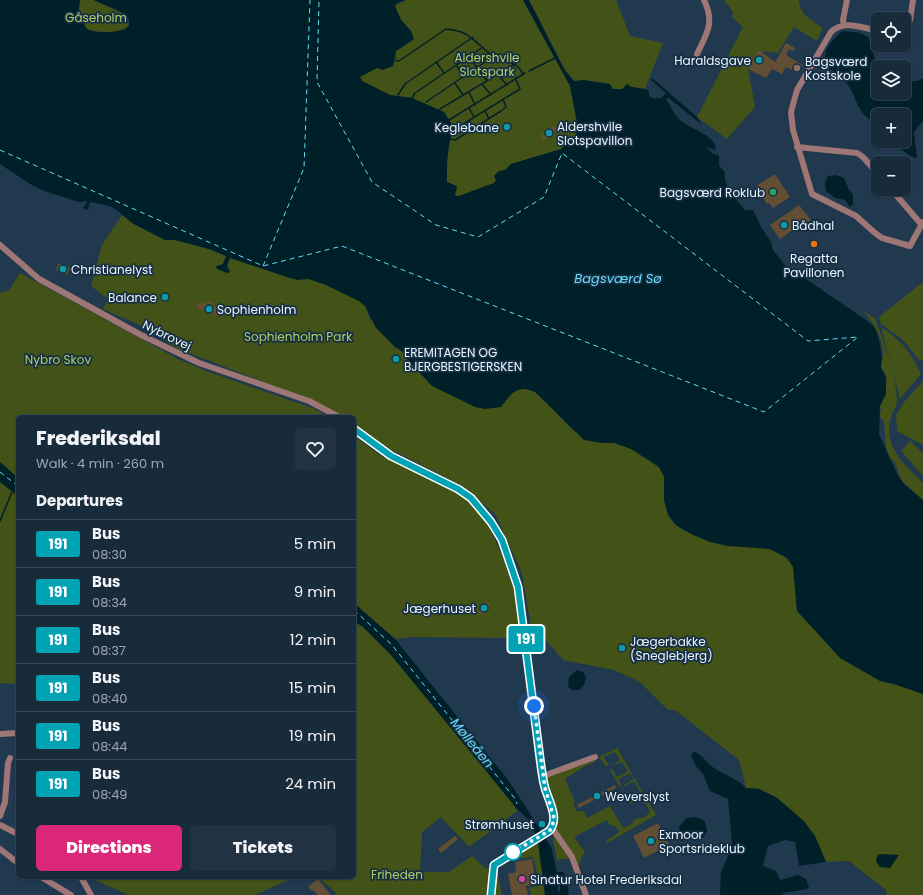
<!DOCTYPE html>
<html lang="en">
<head>
<meta charset="utf-8">
<style>
	:root { --surface:#182b3b; --page:#213342; --text:#f1f3f6; --muted:#9fa7af; --line:#364755; --accent:#db2777 }
	body { margin:0; font-family:Poppins,sans-serif; background:var(--page); color:var(--text); height:100vh; display:flex; flex-direction:column; font-size:15px; white-space:nowrap }
	* { box-sizing:border-box; margin:0 }
	p { font-size:13px; color:var(--muted) }
	.icon { flex:none; width:22px; height:22px; fill:none; stroke:currentColor; stroke-width:2; stroke-linecap:round; stroke-linejoin:round }
	.map { position:relative; flex:1; overflow:hidden }
	.side { position:absolute; left:16px; top:415px; width:340px; height:464px; display:flex; flex-direction:column; background:var(--surface); border-radius:6px; box-shadow:0 1px 3px #0004,0 0 0 1px var(--line) }
	.side>* { flex:none }
	.badge { padding:0 8px; border-radius:3px; font-size:14px; line-height:26px }
	.buttons { position:absolute; left:871px; top:12px; display:grid; gap:8px }
	.buttons a { display:grid; place-items:center; width:40px; height:40px; border-radius:6px; background:var(--surface); box-shadow:0 1px 3px #0004,0 0 0 1px var(--line); font-size:20px }
	.you { position:absolute; width:20px; height:20px; margin:-10px; border:3px solid #fff; border-radius:50%; background:#1a73e8; box-shadow:0 0 0 6px #1a73e833 }
	.map>.badge { position:absolute; translate:-50% -50%; box-shadow:0 0 0 2px #fff }
	h2 { padding:0 20px; font-size:15px; line-height:36px }
	.round { display:grid; place-items:center; flex:none; width:42px; height:42px; border-radius:6px; background:var(--page) }
	.headline { display:flex; align-items:center; justify-content:space-between; height:68px; padding:0 20px }
	h1 { font-size:19px; font-weight:800; line-height:30px }
	.button { display:flex; gap:8px; margin-top:auto; padding:8px 20px }
	.button a { flex:1; height:46px; border-radius:6px; background:var(--accent); color:#fff; font-size:16px; font-weight:800; line-height:46px; text-align:center }
	.button a+a { background:var(--page); color:var(--text) }
	ul { padding:0; list-style:none }
	li { display:flex; align-items:center; gap:12px; height:48px; padding:0 20px; border-top:1px solid var(--line) }
	li div { flex:1 }
	li b { display:block; font-size:15px }
	li em { font-style:normal }
	li .badge { min-width:44px; font-weight:700; text-align:center }
	.map>svg:first-child { display:block }
</style>
</head>
<body>
<div class="map">
<svg width="923" height="895" viewBox="0 0 923 895">
	<rect width="100%" height="100%" fill="#20394f"/>
	<path fill="#435317" d="M80,0H94L126,15L129,25C121,35 99,32 88,30C81,24 76,8 80,0Z
		M406,0H523L570,86L578,127L575,137L561,149L511,164L505,170L499,171L494,176L496,180L494,183L459,196H454C452,191 449,186 447,181C444,172 450,136 454,128L444,112L412,98L390,95L362,81L360,77L362,74L396,61V51L414,39L411,31L401,20L395,6Z
		M529,0H616L630,36L663,43L645,89C632,86 626,90 614,89C600,87 589,79 574,81L569,78Z
		M724,0H799C798,13 814,22 823,28L817,41L794,27L778,53L760,51L748,69L755,107L727,139L697,117L743,27L732,17L733,12Z
		M122,215L132,223L165,240H175L209,249L227,256L223,264L230,269L227,266L230,258L287,277L309,279L326,285L359,301L365,306L370,319L395,347L404,353L406,358L432,386L501,407C508,398 514,387 527,388C541,390 563,424 576,432C582,437 596,443 604,443C608,443 612,442 616,443C630,447 651,457 660,469C671,486 657,507 676,525C703,549 777,536 793,566C797,574 796,600 797,611L880,681L894,684L923,694V895H887L886,890L849,861L826,862L815,836L759,789L746,788L739,760L675,710H668L640,682L614,670L563,660L545,639H533L522,573L495,514L461,485L382,445L354,424V417H346L306,397L266,383L176,348L146,328L103,309L108,299L91,286L102,245Z
		M20,273L178,359L206,371L315,409L328,417H18V478L0,462V293L9,290Z
		M923,282V360L920,361L903,340L881,324L879,317Z
		M863,311L875,318C884,343 895,371 897,398C898,406 891,414 890,421C884,448 906,466 923,483V500L901,480L895,462L889,457L886,447L884,421L879,416L881,410L880,406C884,396 889,384 885,373C884,371 882,370 881,368C880,363 884,357 883,352C882,337 873,321 863,311Z
		M881,327C903,342 909,350 921,374L900,399Z
		M923,381V445L897,431L896,415L904,402Z
		M354,436L380,455L459,494L474,506L489,526L503,557L514,590L521,638L411,637L395,639L354,603Z
		M910,441L923,453V476L901,451Z
		M0,482L18,496V684L0,683Z
		M354,621L363,627L391,655L513,802L517,811L469,847L441,817L422,832L420,872H449L472,856L485,868L497,871L502,895H335L336,893L318,877H354Z
		M617,748L656,815L607,843L606,841L619,832L616,826L610,825L607,820L574,837L585,852L579,863L578,872L555,828C561,810 548,794 546,777L594,760L596,762L585,766L565,779L575,802L573,803L576,811H583L587,818L610,806L623,828L632,824L635,819L645,817L650,812L646,803L642,804L645,801L642,795L638,794L630,798L632,803L631,804L622,790L629,797L640,791L634,781L625,786L624,785L634,779L630,773L618,779L622,786L620,787L610,770L612,769L617,777L628,771L622,762L612,766L620,760L615,752L603,757L609,765L606,767L599,757Z
		M555,836L571,858L557,860L553,840Z
		M538,842L545,895H531L529,888L540,885L533,857L513,859Z
		M89,877H294L255,895H128Z"/>
	<path fill="#002029" d="M0,0H80L79,9L86,28C95,35 116,32 126,29L129,25V19C125,11 103,5 94,0H406L397,3L395,6L401,20L411,31L414,39L396,51L393,66L383,70L377,68L360,77L362,81L390,95L412,98L444,112L454,128C447,143 447,164 447,182L457,186L455,196H459L494,183L496,180L494,176L499,171L505,170L511,164L561,149L575,137L578,127L570,86L523,0H529L564,69L574,81L584,80L610,84L613,89H622L627,84C632,89 642,87 649,91V96L654,99L665,97C671,106 674,116 685,124C695,130 713,135 716,148L714,150L706,147L713,154L719,155V166L725,172C723,188 736,199 745,210H753L761,227L771,242L773,250L784,264L869,322L875,328L879,340L882,358L881,367L886,378V394L880,406L879,434L898,476L905,485L923,500V694L894,684L880,681L840,658L797,611L793,567L787,558L770,549L728,546L710,542L691,534L676,525L668,515L664,500V476L659,467L631,449L614,443H602L584,440L535,392C517,384 512,393 501,407L485,409L475,407L432,386L406,358L401,350L395,347L376,328L365,306L359,301L326,285L309,279L297,280L287,277L230,258L227,266L230,272L227,273L217,269L216,266L223,264L226,256L209,249L175,240H165L132,223L117,210L109,206L90,202L88,210L83,208L87,203L86,201L79,202L44,191L30,184L0,164Z
		M843,31L860,33L868,37L878,68V93H904V81H917L923,78V121L914,132L917,158C909,158 900,148 896,141H904V115H878V124C853,113 859,95 843,79C837,73 825,68 825,59C824,47 835,37 843,31Z
		M652,78L697,117L702,125L665,95L666,93L651,80Z
		M836,175L844,178L849,190L853,194V205L850,207L845,200L835,198L826,191L825,183L828,176Z
		M0,462L18,478V496L0,482Z
		M354,603L395,639L509,781L551,847L557,872H564V877L557,878L558,891H560V882L567,881L569,895H545L538,842L530,821L517,809L391,655L363,627L354,621Z
		M577,670L583,672L586,677L584,685L579,690H572L568,687L569,677Z
		M694,752C702,754 705,761 711,766C722,774 737,778 746,788L759,789L776,797L804,821L815,836L826,862L799,866L795,842L785,840L768,846L763,866L776,871L780,880L798,875L806,879L809,888C799,892 790,890 780,895H720L721,872L731,849L732,842L728,799L710,791L703,774L695,765L691,755Z
		M696,817L705,821L707,831L703,838L692,839L681,834L679,827L686,818Z
		M880,854L899,855L890,868L880,867L876,861L877,856Z"/>
	<g fill="none" stroke-linecap="round" stroke-linejoin="round">
		<path stroke="#002029" stroke-width="1.5" d="M469,57L487,81
			M396,61H399L446,29C472,31 474,43 493,56C503,63 518,60 523,75
			M436,62L444,73
			M456,65L464,77
			M529,71L555,58
			M498,75L507,85
			M455,83L463,95
			M482,84L491,95
			M469,92L475,105
			M398,95L405,84L473,37
			M412,98L415,93L483,47
			M426,102L494,56
			M469,108L474,117
			M440,109L515,64
			M485,111L489,119
			M449,120L525,73
			M452,131L520,89L516,80
			M451,139L455,140L501,111L506,107L503,99
			M0,521L12,492"/>
		<path stroke="#002029" stroke-width="4.5" d="M665,97L667,96"/>
		<path stroke="#69daf7" stroke-width="1" stroke-dasharray="5 4" stroke-linecap="butt" d="M0,150L263,266L342,246L764,412L858,337L808,341L562,153L544,197L478,237L436,225L372,182L317,82L319,0
			M263,266L304,168L310,0
			M0,472L18,486
			M354,610L392,645L516,800L517,804"/>
	</g>
	<path fill="#624e32" d="M786,43L795,48L793,51L789,49L786,55L803,65L798,73L786,67L782,74L772,69L766,78L748,69L759,50L775,62Z
		M554,126L558,130L555,133L554,136L549,137L543,141L540,137L548,128Z
		M775,174L790,197L773,208L769,203L767,204L756,186Z
		M799,205L811,220L806,224L804,222L780,239L770,225Z
		M59,263L70,268L67,275L56,270Z
		M208,301L213,303L212,306L221,310L219,316L196,308L199,302L207,304Z
		M487,601L491,604L482,615L478,612Z
		M615,785L616,788L579,808L577,805Z
		M658,823L669,845L644,858L633,836Z
		M455,836L458,839L441,853L438,849Z
		M532,859L536,884L526,886L528,895H512L508,874L516,872L515,862Z
		M318,879L331,895H318L313,890L312,891L308,887Z"/>
	<g fill="none" stroke-linecap="round" stroke-linejoin="round">
		<path stroke="#9d7675" stroke-width="6" d="M844,25L843,20L847,0
			M904,29L910,20L913,0
			M878,31C863,28 844,19 831,32L797,90L791,112L793,130L812,194L856,216L875,233L882,238L910,246L923,222
			M697,54C707,33 715,23 704,0
			M797,147L857,153L863,157L878,174
			M891,189L921,224
			M0,245L39,279L141,335L199,363L309,401L339,417
			M354,429C366,438 377,448 391,456C417,471 449,479 472,499C497,519 510,557 519,587L541,766C542,773 543,781 545,788C549,802 560,819 549,831L493,865L491,895
			M0,734L18,733
			M543,776L595,757
			M0,816L5,802L8,763L10,758
			M0,825L18,834
			M552,828L572,857L586,895
			M0,849L18,863
			M41,877L71,895
			M81,877L91,895"/>
	</g>
	<g fill="none" stroke-linecap="round" stroke-linejoin="round">
		<g stroke="#fff" stroke-width="9">
			<path id="line" d="M354,429L391,456L458,489L471,498L491,522L502,540L518,587L541,766C542,773 543,781 545,788C549,802 560,819 549,831L494,865L491,895"/>
		</g>
		<use href="#line" stroke="#00a3b4" stroke-width="6"/>
		<path stroke="#ebf4fd" stroke-width="4" stroke-dasharray="0 7.2" d="M513,852L549,831L552,828L554,818L545,788L534,706"/>
	</g>
	<g fill="#0f9aa8" stroke="#152f44" stroke-width="1.5">
		<circle cx="759" cy="60" r="4"/>
		<circle cx="507" cy="127" r="4"/>
		<circle cx="549" cy="133" r="4"/>
		<circle cx="784" cy="225" r="4"/>
		<circle cx="63" cy="269" r="4"/>
		<circle cx="165" cy="297" r="4"/>
		<circle cx="209" cy="309" r="4"/>
		<circle cx="396" cy="359" r="4"/>
		<circle cx="484" cy="608" r="4"/>
		<circle cx="622" cy="648" r="4"/>
		<circle cx="597" cy="796" r="4"/>
		<circle cx="542" cy="824" r="4"/>
		<circle cx="651" cy="841" r="4"/>
	</g>
	<circle fill="#8d6e63" stroke="#152f44" stroke-width="1.5" cx="797" cy="68" r="4"/>
	<circle fill="#2e9e5b" stroke="#152f44" stroke-width="1.5" cx="773" cy="192" r="4"/>
	<circle fill="#e8710a" stroke="#152f44" stroke-width="1.5" cx="814" cy="244" r="4"/>
	<circle fill="#fff" stroke="#00a3b4" stroke-width="2" cx="513" cy="852" r="8"/>
	<circle fill="#d1479c" stroke="#152f44" stroke-width="1.5" cx="522" cy="879" r="4"/>
	<g text-anchor="middle" dominant-baseline="central" stroke-width="3.5" stroke-linejoin="round" paint-order="stroke">
		<g font-size="12" fill="#b1cf66" stroke="#152f44">
			<text x="96" y="17">Gåseholm</text>
			<text x="487" y="57">Aldershvile<tspan x="487" dy="14">Slotspark</tspan></text>
			<text x="298" y="336">Sophienholm Park</text>
			<text x="58" y="359">Nybro Skov</text>
			<text x="397" y="874">Friheden</text>
		</g>
		<g font-size="12" fill="#ebf4fd" stroke="#152f44" text-anchor="start">
			<text x="751" y="60" text-anchor="end">Haraldsgave</text>
			<text x="805" y="61">Bagsværd<tspan x="805" dy="14">Kostskole</tspan></text>
			<text x="557" y="126">Aldershvile<tspan x="557" dy="14">Slotspavillon</tspan></text>
			<text x="499" y="127" text-anchor="end">Keglebane</text>
			<text x="765" y="192" text-anchor="end">Bagsværd Roklub</text>
			<text x="792" y="225">Bådhal</text>
			<text x="814" y="258" text-anchor="middle">Regatta<tspan x="814" dy="14">Pavillonen</tspan></text>
			<text x="71" y="269">Christianelyst</text>
			<text x="157" y="297" text-anchor="end">Balance</text>
			<text x="217" y="309">Sophienholm</text>
			<text x="404" y="352">EREMITAGEN OG<tspan x="404" dy="14">BJERGBESTIGERSKEN</tspan></text>
			<text x="476" y="608" text-anchor="end">Jægerhuset</text>
			<text x="630" y="641">Jægerbakke<tspan x="630" dy="14">(Sneglebjerg)</tspan></text>
			<text x="605" y="796">Weverslyst</text>
			<text x="534" y="824" text-anchor="end">Strømhuset</text>
			<text x="659" y="834">Exmoor<tspan x="659" dy="14">Sportsrideklub</tspan></text>
			<text x="530" y="879">Sinatur Hotel Frederiksdal</text>
		</g>
		<g font-size="12" fill="#ebf4fd" stroke="#152f44">
			<text transform="translate(167 335) rotate(26)">Nybrovej</text>
		</g>
		<g font-size="13" font-style="italic" fill="#69daf7" stroke="#152f44">
			<text x="618" y="278">Bagsværd Sø</text>
			<text transform="translate(472 743) rotate(51)">Mølleåen</text>
		</g>
	</g>
</svg>
<div class="buttons">
<a><svg class="icon" aria-label="locate" viewBox="0 0 24 24"><circle cx="12" cy="12" r="6"/><path d="M12 2v4M12 18v4M2 12h4M18 12h4"/></svg></a>
<a><svg class="icon" aria-label="layers" viewBox="0 0 24 24"><path d="M12 4l9 5-9 5-9-5zM3 14l9 5 9-5"/></svg></a>
<a>+</a>
<a>−</a>
</div>
<div class="you" style="left:534px;top:706px"></div>
<b class="badge" style="left:526px;top:639px;background:#00a3b4;color:#fff">191</b>
<section class="side">
<div class="headline"><div><h1>Frederiksdal</h1><p>Walk · 4 min · 260 m</p></div><a class="round"><svg class="icon" aria-label="heart" viewBox="0 0 24 24"><path d="M12 20l-8-8c-3-5 5-10 8-4 3-6 11-1 8 4z"/></svg></a></div>
<h2>Departures</h2>
<ul>
<li><span class="badge" style="background:#00a3b4;color:#fff">191</span><div><b>Bus</b><p>08:30</p></div><em>5 min</em></li>
<li><span class="badge" style="background:#00a3b4;color:#fff">191</span><div><b>Bus</b><p>08:34</p></div><em>9 min</em></li>
<li><span class="badge" style="background:#00a3b4;color:#fff">191</span><div><b>Bus</b><p>08:37</p></div><em>12 min</em></li>
<li><span class="badge" style="background:#00a3b4;color:#fff">191</span><div><b>Bus</b><p>08:40</p></div><em>15 min</em></li>
<li><span class="badge" style="background:#00a3b4;color:#fff">191</span><div><b>Bus</b><p>08:44</p></div><em>19 min</em></li>
<li><span class="badge" style="background:#00a3b4;color:#fff">191</span><div><b>Bus</b><p>08:49</p></div><em>24 min</em></li>
</ul>
<div class="button"><a>Directions</a><a>Tickets</a></div>
</section>
</div>
</body>
</html>
